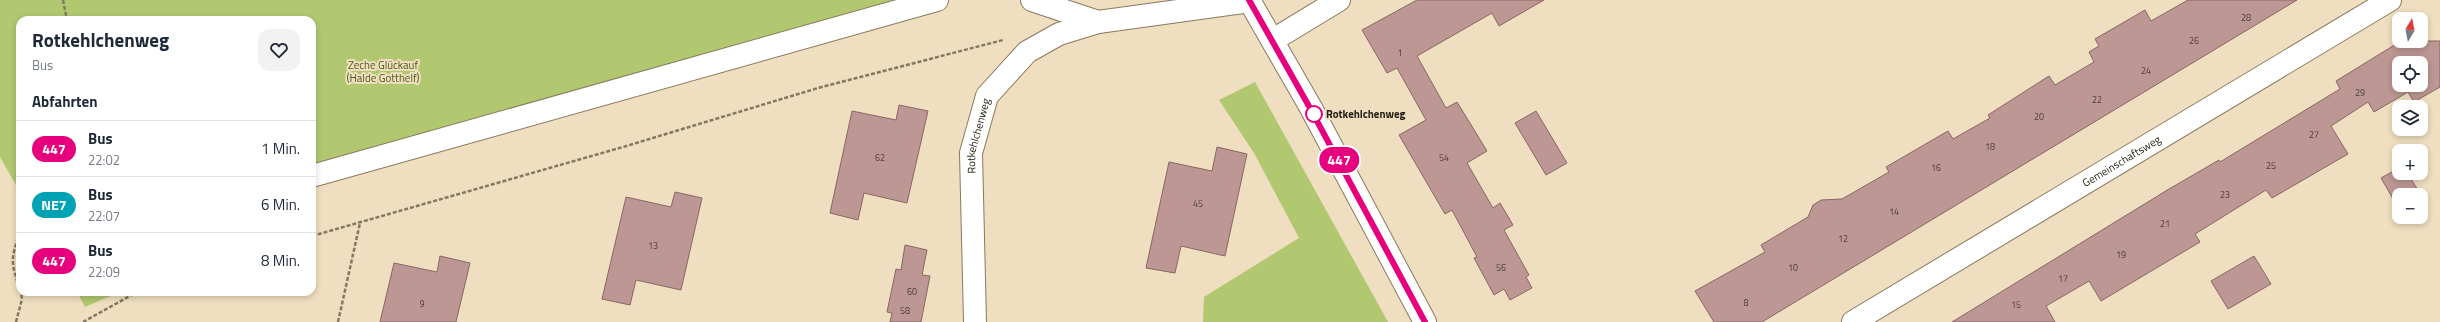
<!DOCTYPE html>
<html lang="de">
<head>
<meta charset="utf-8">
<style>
	:root { --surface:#fff; --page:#f2f2f3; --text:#1f2937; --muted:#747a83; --line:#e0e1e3 }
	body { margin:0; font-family:"Titillium Web",sans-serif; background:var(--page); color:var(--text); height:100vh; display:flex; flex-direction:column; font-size:15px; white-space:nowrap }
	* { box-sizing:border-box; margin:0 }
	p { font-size:13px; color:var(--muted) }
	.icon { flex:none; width:22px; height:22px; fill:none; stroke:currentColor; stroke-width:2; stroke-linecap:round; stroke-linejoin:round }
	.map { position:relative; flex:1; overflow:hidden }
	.side { position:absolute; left:16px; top:16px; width:300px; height:280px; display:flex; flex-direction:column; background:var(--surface); border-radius:12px; box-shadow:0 2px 6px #0003 }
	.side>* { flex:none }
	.badge { padding:0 8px; border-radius:13px; font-size:14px; line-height:26px }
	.needle { width:26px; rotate:10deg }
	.buttons { position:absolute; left:2392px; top:12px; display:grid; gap:8px }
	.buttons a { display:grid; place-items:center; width:36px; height:36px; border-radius:8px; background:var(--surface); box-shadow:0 2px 6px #0003; font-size:20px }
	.map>.badge { position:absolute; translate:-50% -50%; box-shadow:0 0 0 2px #fff }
	h2 { padding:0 16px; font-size:15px; line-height:36px }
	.round { display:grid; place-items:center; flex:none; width:42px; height:42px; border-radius:12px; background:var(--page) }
	.overview { display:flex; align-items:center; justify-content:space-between; height:68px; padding:0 16px }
	h1 { font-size:19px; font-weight:700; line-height:30px }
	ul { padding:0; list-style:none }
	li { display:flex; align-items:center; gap:12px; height:56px; padding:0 16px; border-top:1px solid var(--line) }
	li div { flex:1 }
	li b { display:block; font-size:15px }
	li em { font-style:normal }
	li .badge { min-width:44px; font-weight:700; text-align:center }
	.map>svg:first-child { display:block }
</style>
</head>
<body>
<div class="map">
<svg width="2440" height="322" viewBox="0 0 2440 322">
	<rect width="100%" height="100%" fill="#efdebf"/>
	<path fill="#b1c870" d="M0,0H900L312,165V20H20V192L0,157Z
		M1255,82L1388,322H1203L1204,297L1299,238L1254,153L1219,100Z
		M77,292H120L85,307Z"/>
	<path fill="#bc9793" stroke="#896763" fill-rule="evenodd" d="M1417,0H1544L1499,26L1492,13L1417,56L1446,108L1457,102L1487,151L1467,163L1493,208L1500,203L1513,225L1504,230L1529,275L1526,277L1532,288L1510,300L1504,289L1494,295L1474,258L1477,257L1452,210L1445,214L1399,135L1426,120L1397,68L1387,73L1362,30Z
		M2188,0H2297L1762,322H1714L1695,291L1765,252L1761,245L1808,217L1813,205L1821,200L1842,199L1889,172L1886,167L1948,131L1953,139L1990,118L1988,115L2049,76L2055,85L2094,62L2089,52L2099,46L2095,39L2145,10L2151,21Z
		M2401,41H2440V87L2414,102L2408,92L2374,112L2368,102L2331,126L2348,154L2272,198L2266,190L2195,234L2200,242L2101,301L2089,281L2046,306L2055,322H1952L2169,189L2219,160L2220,162L2340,89L2336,81ZM2399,63H2421V85H2399Z
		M899,105L928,111L907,203L864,193L858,220L830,213L852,111L896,120Z
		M1536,111L1567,163L1546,175L1515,123Z
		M1217,147L1247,154L1225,256L1181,246L1175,273L1146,268L1169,162L1212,171Z
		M2399,168V173H2407L2418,190L2410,195H2399V202L2396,204L2381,178Z
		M675,192L702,198L681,290L636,280L630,305L602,299L626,197L671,207Z
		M905,245L927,250L922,275L930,276L921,322H890L892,313L887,312L896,269L901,270Z
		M440,256L470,263L456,322H380L394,263L437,272Z
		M2254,256L2271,284L2228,309L2211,281Z"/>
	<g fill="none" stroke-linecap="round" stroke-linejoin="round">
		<g stroke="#897a5e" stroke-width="24">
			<g id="minor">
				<path d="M1032,0L1098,22"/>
				<path d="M1249,0L1311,108L1425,322"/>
				<path d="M1273,40L1339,0"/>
				<path d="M312,176L937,0"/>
				<path id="s1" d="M975,322L971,153L987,96L1027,52L1059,34L1098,22L1250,1"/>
				<path id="s2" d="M1853,322L2390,0"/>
			</g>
		</g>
		<path stroke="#837863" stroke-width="2.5" stroke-dasharray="4 2" stroke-linecap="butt" d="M63,0L67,20
			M20,232C10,261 11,262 20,290
			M312,236L623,147L818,88L1003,40
			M16,322L22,299L21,292
			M83,322L137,292
			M338,322L360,223"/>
		<use href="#minor" stroke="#fff" stroke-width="22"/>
	</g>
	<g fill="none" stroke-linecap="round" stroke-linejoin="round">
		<g stroke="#fff" stroke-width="9">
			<path id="line" d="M1249,0L1310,108L1425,322"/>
		</g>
		<use href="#line" stroke="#e6007e" stroke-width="6"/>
	</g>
	<circle fill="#fff" stroke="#e6007e" stroke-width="2" cx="1314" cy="114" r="8"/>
	<g text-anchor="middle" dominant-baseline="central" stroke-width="4" stroke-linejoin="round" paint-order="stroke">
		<g font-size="9" fill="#4c3e34">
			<text x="2246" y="17">28</text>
			<text x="2194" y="40">26</text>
			<text x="1400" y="52">1</text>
			<text x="2146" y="70">24</text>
			<text x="2360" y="92">29</text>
			<text x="2097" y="99">22</text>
			<text x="2039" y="116">20</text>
			<text x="2314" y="134">27</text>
			<text x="1990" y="146">18</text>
			<text x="880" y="157">62</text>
			<text x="1444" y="157">54</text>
			<text x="2271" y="165">25</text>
			<text x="1936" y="167">16</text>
			<text x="2225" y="194">23</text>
			<text x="1198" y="203">45</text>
			<text x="1894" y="211">14</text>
			<text x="2165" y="223">21</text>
			<text x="1843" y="238">12</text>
			<text x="653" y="245">13</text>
			<text x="2121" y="254">19</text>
			<text x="1501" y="267">56</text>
			<text x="1793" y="267">10</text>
			<text x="2063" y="278">17</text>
			<text x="912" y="291">60</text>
			<text x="1746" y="302">8</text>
			<text x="422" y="303">9</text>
			<text x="2016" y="304">15</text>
			<text x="905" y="310">58</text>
		</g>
		<g font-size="11" fill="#4d5c18" stroke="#efdebf">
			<text x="383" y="65">Zeche Glückauf<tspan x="383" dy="13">(Halde Gotthelf)</tspan></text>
		</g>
		<g font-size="11" font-weight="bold" fill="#262014" stroke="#efdebf" text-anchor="start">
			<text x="1326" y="114">Rotkehlchenweg</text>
		</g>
		<g font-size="11" fill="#262014" stroke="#efdebf">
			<text stroke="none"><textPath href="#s1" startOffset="187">Rotkehlchenweg</textPath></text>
			<text stroke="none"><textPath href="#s2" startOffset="313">Gemeinschaftsweg</textPath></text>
		</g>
	</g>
</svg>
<div class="buttons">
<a><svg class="needle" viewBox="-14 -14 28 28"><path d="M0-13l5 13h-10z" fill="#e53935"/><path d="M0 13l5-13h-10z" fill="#747a83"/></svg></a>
<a><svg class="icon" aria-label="locate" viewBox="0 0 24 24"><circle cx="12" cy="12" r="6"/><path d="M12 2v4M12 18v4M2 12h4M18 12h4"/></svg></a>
<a><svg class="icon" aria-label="layers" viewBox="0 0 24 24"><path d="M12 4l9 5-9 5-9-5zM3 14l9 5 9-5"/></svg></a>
<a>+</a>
<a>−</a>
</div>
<b class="badge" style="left:1339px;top:160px;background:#e6007e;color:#fff">447</b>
<section class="side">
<div class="overview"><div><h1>Rotkehlchenweg</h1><p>Bus</p></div><a class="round"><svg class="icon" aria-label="heart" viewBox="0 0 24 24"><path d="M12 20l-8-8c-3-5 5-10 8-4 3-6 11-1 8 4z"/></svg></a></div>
<h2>Abfahrten</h2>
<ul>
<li><span class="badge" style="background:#e6007e;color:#fff">447</span><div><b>Bus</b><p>22:02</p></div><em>1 Min.</em></li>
<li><span class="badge" style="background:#00a3b4;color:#fff">NE7</span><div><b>Bus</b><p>22:07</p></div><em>6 Min.</em></li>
<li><span class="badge" style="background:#e6007e;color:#fff">447</span><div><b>Bus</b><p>22:09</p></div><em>8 Min.</em></li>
</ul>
</section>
</div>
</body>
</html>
